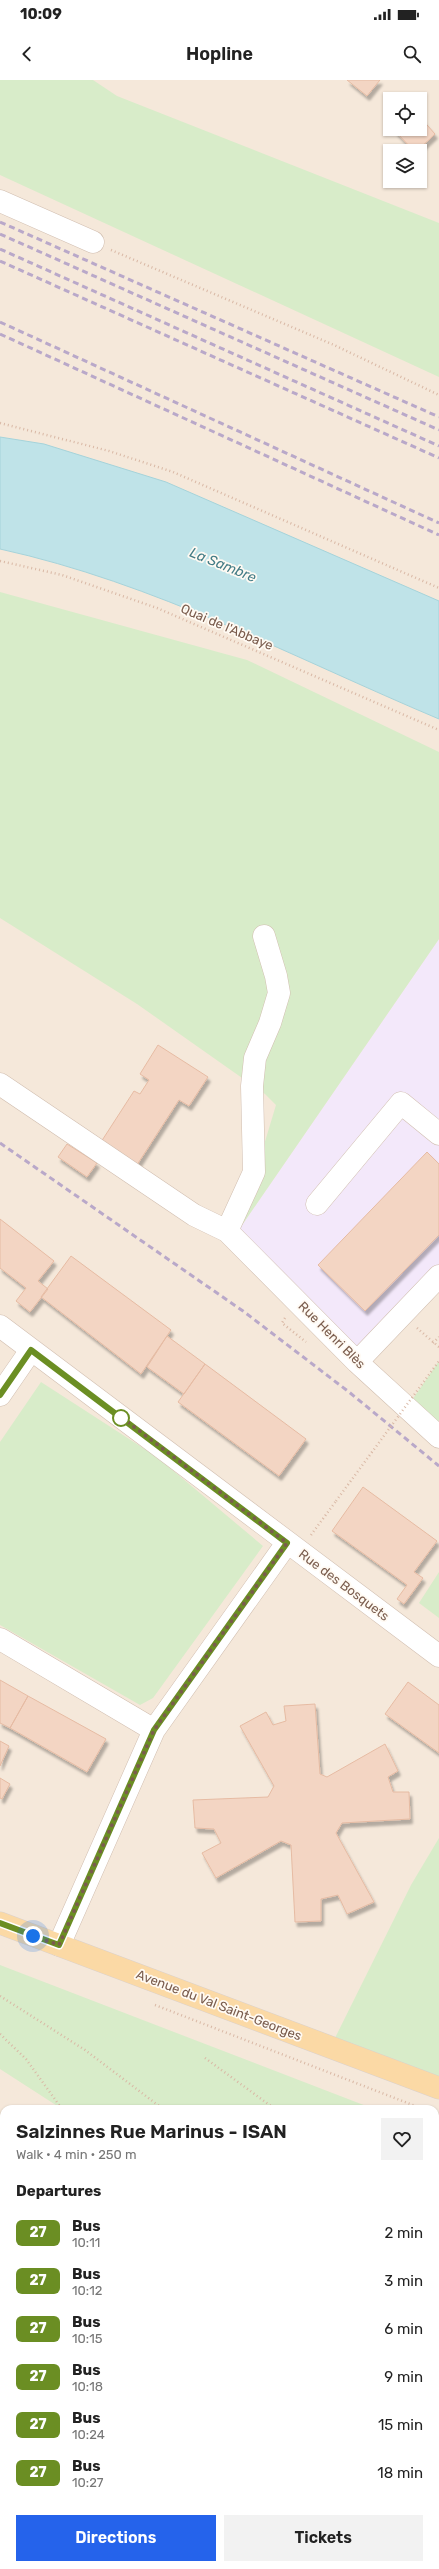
<!DOCTYPE html>
<html lang="en">
<head>
<meta charset="utf-8">
<style>
	:root { --surface:#fff; --page:#f2f2f2; --text:#222; --muted:#767676; --accent:#2563eb }
	body { margin:0; font-family:Rubik,sans-serif; background:var(--page); color:var(--text); height:100vh; display:flex; flex-direction:column; font-size:15px; white-space:nowrap }
	* { box-sizing:border-box; margin:0 }
	p { font-size:13px; color:var(--muted) }
	.icon { flex:none; width:22px; height:22px; fill:none; stroke:currentColor; stroke-width:2; stroke-linecap:round; stroke-linejoin:round }
	.map { position:relative; flex:1; overflow:hidden }
	.sheet { position:absolute; left:0px; top:2025px; width:439px; height:464px; display:flex; flex-direction:column; background:var(--surface); border-radius:12px 12px 0 0; box-shadow:0 1px 3px #0004 }
	.sheet>* { flex:none }
	.badge { padding:0 8px; border-radius:6px; font-size:14px; line-height:26px }
	.controls { position:absolute; left:383px; top:12px; display:grid; gap:8px }
	.controls a { display:grid; place-items:center; width:44px; height:44px; border-radius:0px; background:var(--surface); box-shadow:0 1px 3px #0004; font-size:20px }
	.you { position:absolute; width:20px; height:20px; margin:-10px; border:3px solid #fff; border-radius:50%; background:#1a73e8; box-shadow:0 0 0 6px #1a73e833 }
	.map>.badge { position:absolute; translate:-50% -50%; box-shadow:0 0 0 2px #fff }
	h2 { padding:0 16px; font-size:15px; line-height:36px }
	.round { display:grid; place-items:center; flex:none; width:42px; height:42px; border-radius:0px; background:var(--page) }
	.overview { display:flex; align-items:center; justify-content:space-between; height:68px; padding:0 16px }
	h1 { font-size:19px; font-weight:600; line-height:30px }
	.cta { display:flex; gap:8px; margin-top:auto; padding:8px 16px }
	.cta a { flex:1; height:46px; border-radius:0px; background:var(--accent); color:#fff; font-size:16px; font-weight:600; line-height:46px; text-align:center }
	.cta a+a { background:var(--page); color:var(--text) }
	ul { padding:0; list-style:none }
	li { display:flex; align-items:center; gap:12px; height:48px; padding:0 16px }
	li div { flex:1 }
	li b { display:block; font-size:15px }
	li em { font-style:normal }
	li .badge { min-width:44px; font-weight:700; text-align:center }
	.status { display:flex; justify-content:space-between; align-items:center; height:28px; padding:0 20px; background:var(--surface); direction:ltr }
	.status svg { height:11px; fill:currentColor }
	header { display:flex; justify-content:space-between; align-items:center; height:52px; padding:0 16px; background:var(--surface); font-size:18px; font-weight:600 }
	.map>svg:first-child { display:block }
</style>
</head>
<body>
<div class="status"><b>10:09</b><svg viewBox="0 0 49 12"><path d="M0 12V9h3v3zM5 12V6h3v6zM10 12V3h3v9zM15 12V0h3v12zM26 1h20v11H26zM47 4h2v5h-2z"/></svg></div>
<header><svg class="icon" aria-label="back" viewBox="0 0 24 24"><path d="M15 5l-7 7 7 7"/></svg>Hopline<svg class="icon" aria-label="search" viewBox="0 0 24 24"><circle cx="10" cy="10" r="6"/><path d="M15 15l6 6"/></svg></header>
<div class="map">
<svg width="439" height="2489" viewBox="0 0 439 2489">
	<defs>
		<filter id="shadow"><feDropShadow dx="2.5" dy="4.5" stdDeviation="1" flood-color="#0004"/></filter>
	</defs>
	<rect width="100%" height="100%" fill="#fdf6ec"/>
	<path fill="#f5e8da" fill-rule="evenodd" d="M0,0H439V2489H0ZM390,19H420V49H390ZM390,71H420V101H390ZM4,2029H435V2485H4Z"/>
	<path fill="#f3e8fa" d="M439,859V1188L354,1275L238,1151Z"/>
	<path fill="#d8ecc9" d="M0,0H93L117,16L439,143V297L0,95Z
		M0,512L247,580L439,672V859L238,1151L276,1025L265,1014L137,924L0,838Z
		M439,1281V1349L410,1323Z
		M41,1302L157,1377L263,1466L153,1618L140,1625L0,1545V1362Z
		M439,1492V1538L419,1523Z
		M439,1758V1999L334,1960L411,1805Z
		M0,1885L374,2029H62L0,1989Z
		M435,2053L439,2054V2217L435,2215Z"/>
	<path fill="#bfe3e8" stroke="#a5d3da" d="M0,357L44,364L166,402L439,521V639C294,578 155,503 0,469Z"/>
	<path fill="#f3d5c3" stroke="#e6bba3" filter="url(#shadow)" d="M347,0H380L367,16Z
		M420,37L435,54L417,71H414L395,51L397,49H420Z
		M158,965L208,997L189,1026L179,1020L135,1088L101,1062L134,1011L140,1014L149,1000L140,994Z
		M67,1064L97,1083L87,1097L58,1077Z
		M427,1072L439,1084V1155L365,1231L318,1185Z
		M0,1139L54,1181L38,1201L48,1209L30,1232L16,1221L26,1208L0,1188Z
		M71,1176L171,1250L141,1294L41,1217Z
		M167,1256L205,1284L184,1314L147,1287Z
		M205,1284L306,1359L279,1396L178,1322Z
		M363,1407L437,1461L414,1492L423,1498L404,1524L397,1519L407,1505L332,1451Z
		M0,1600L28,1616L10,1648L0,1643Z
		M408,1602L439,1625V1673L385,1634Z
		M28,1616L106,1659L87,1692L10,1648Z
		M315,1624L320,1694L327,1697L385,1664L398,1691L388,1697L393,1712H409L410,1739L342,1743L336,1753L374,1822L347,1834L338,1815L321,1819V1841L295,1842L291,1765L281,1761L216,1798L202,1773L221,1763L214,1749L195,1748L193,1720L268,1717L274,1706L240,1646L266,1632L273,1645L286,1641L284,1626Z
		M0,1661L9,1666L0,1686Z
		M0,1698L10,1704L2,1719L0,1718Z
		M2,2180L4,2200L0,2203V2181Z
		M4,2200V2223L0,2225V2203Z
		M439,2328V2346L435,2335V2329Z
		M4,2332V2354L0,2356V2333Z
		M435,2335L439,2346V2355L435,2356Z
		M4,2354V2376L0,2377V2356Z
		M4,2376V2421L0,2423V2377Z
		M439,2392V2421H437L435,2394Z
		M21,2485H35L36,2489H0Z
		M103,2485H130L120,2489H104Z
		M223,2485H239L240,2489H224Z
		M244,2485H261L262,2489H245Z
		M283,2485H304L305,2489H284Z"/>
	<g fill="none" stroke-linecap="round" stroke-linejoin="round">
		<g stroke="#d1beb0" stroke-width="23">
			<path id="minor" d="M0,121L93,162
				M0,1004L194,1135L227,1151L357,1282L439,1357
				M317,1124L401,1023L439,1054
				M227,1151L254,1092L252,1006L255,978L270,943L279,913L276,896L264,856
				M0,1246L439,1576
				M357,1282L439,1196
				M0,1315L31,1270
				M0,1559L154,1650
				M59,1865L154,1650L287,1463
				M435,2376L439,2374
				M160,2489L169,2485"/>
		</g>
		<g stroke="#dad1cd" stroke-width="23">
			<path id="major" d="M0,1843L439,2008
				M0,2277L4,2286
				M81,2485L83,2489"/>
		</g>
		<path stroke="#d9b8a5" stroke-width="2.5" stroke-dasharray="1 3" stroke-linecap="butt" d="M111,170L334,265L439,315
			M0,343L109,371L173,392L439,508
			M0,481L62,495L157,528L439,650
			M285,1238L282,1243L306,1262
			M417,1248L439,1267
			M433,1263L439,1257
			M311,1455L336,1421
			M0,1916L85,1970L163,2029
			M155,1925L423,2029
			M0,1954L26,1979L62,2029
			M205,1978L275,2029
			M435,2034L439,2035
			M435,2218L439,2220"/>
		<use href="#minor" stroke="#fff" stroke-width="22"/>
		<use href="#major" stroke="#fbd9a5" stroke-width="22"/>
		<path stroke="#b9a8c9" stroke-width="3" stroke-dasharray="6 4" stroke-linecap="butt" d="M0,142L439,337
			M0,154L439,350
			M0,169L439,366
			M0,181L439,378
			M0,242L439,443
			M0,254L439,455
			M0,1063L243,1231L349,1312L439,1386"/>
		<path stroke="#d9b8a5" stroke-width="2.5" stroke-dasharray="1 3" stroke-linecap="butt" d="M336,1421L439,1281"/>
	</g>
	<g fill="none" stroke-linecap="round" stroke-linejoin="round">
		<g stroke="#fff" stroke-width="9">
			<path id="line" d="M0,1315L31,1270L287,1463L154,1650L59,1865L0,1843"/>
		</g>
		<use href="#line" stroke="#6b8e23" stroke-width="6"/>
		<path stroke="#7a5c4d" stroke-width="4" stroke-dasharray="0 7.2" d="M33,1856L59,1865L154,1650L287,1463L117,1334L121,1338"/>
	</g>
	<circle fill="#fff" stroke="#6b8e23" stroke-width="2" cx="121" cy="1338" r="8"/>
	<g text-anchor="middle" dominant-baseline="central" stroke-width="3.5" stroke-linejoin="round" paint-order="stroke">
		<g font-size="13" fill="#7a5c4d" stroke="#fffaf3">
			<text transform="translate(227 547) rotate(23)">Quai de l'Abbaye</text>
			<text transform="translate(332 1255) rotate(45)">Rue Henri Blès</text>
			<text transform="translate(344 1505) rotate(37)">Rue des Bosquets</text>
			<text transform="translate(219 1925) rotate(21)">Avenue du Val Saint-Georges</text>
		</g>
		<g font-size="14" font-style="italic" fill="#437c86" stroke="#fffaf3">
			<text transform="translate(223 485) rotate(22)">La Sambre</text>
		</g>
	</g>
</svg>
<div class="controls">
<a><svg class="icon" aria-label="locate" viewBox="0 0 24 24"><circle cx="12" cy="12" r="6"/><path d="M12 2v4M12 18v4M2 12h4M18 12h4"/></svg></a>
<a><svg class="icon" aria-label="layers" viewBox="0 0 24 24"><path d="M12 4l9 5-9 5-9-5zM3 14l9 5 9-5"/></svg></a>
</div>
<div class="you" style="left:33px;top:1856px"></div>
<section class="sheet">
<div class="overview"><div><h1>Salzinnes Rue Marinus - ISAN</h1><p>Walk · 4 min · 250 m</p></div><a class="round"><svg class="icon" aria-label="heart" viewBox="0 0 24 24"><path d="M12 20l-8-8c-3-5 5-10 8-4 3-6 11-1 8 4z"/></svg></a></div>
<h2>Departures</h2>
<ul>
<li><span class="badge" style="background:#6b8e23;color:#fff">27</span><div><b>Bus</b><p>10:11</p></div><em>2 min</em></li>
<li><span class="badge" style="background:#6b8e23;color:#fff">27</span><div><b>Bus</b><p>10:12</p></div><em>3 min</em></li>
<li><span class="badge" style="background:#6b8e23;color:#fff">27</span><div><b>Bus</b><p>10:15</p></div><em>6 min</em></li>
<li><span class="badge" style="background:#6b8e23;color:#fff">27</span><div><b>Bus</b><p>10:18</p></div><em>9 min</em></li>
<li><span class="badge" style="background:#6b8e23;color:#fff">27</span><div><b>Bus</b><p>10:24</p></div><em>15 min</em></li>
<li><span class="badge" style="background:#6b8e23;color:#fff">27</span><div><b>Bus</b><p>10:27</p></div><em>18 min</em></li>
</ul>
<div class="cta"><a>Directions</a><a>Tickets</a></div>
</section>
</div>
</body>
</html>
